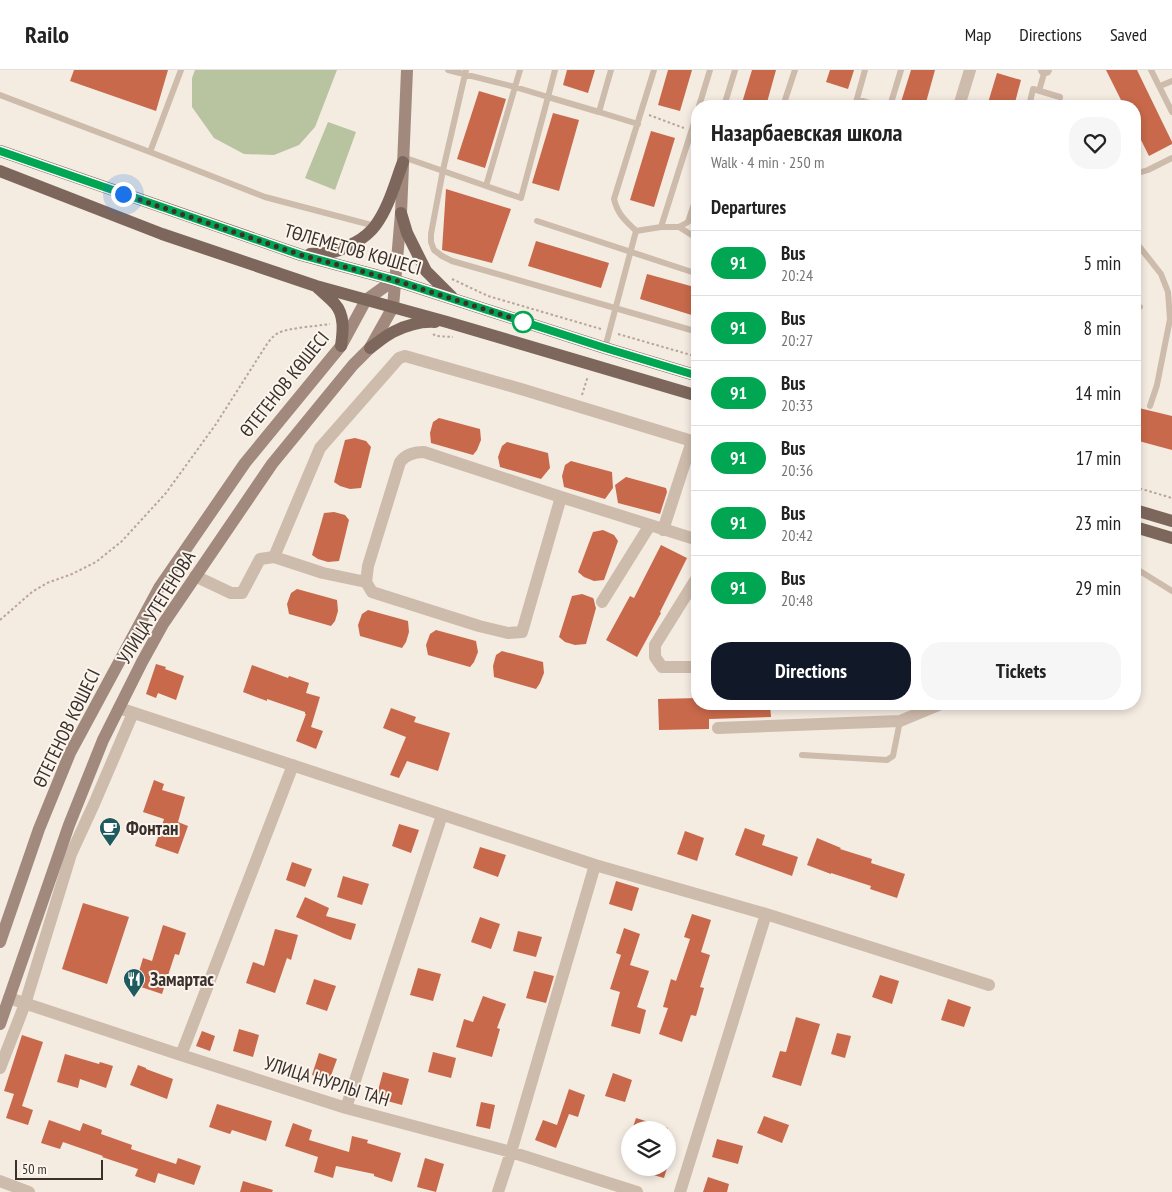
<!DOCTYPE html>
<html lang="en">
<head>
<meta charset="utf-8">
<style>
	:root { --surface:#fff; --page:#f6f6f6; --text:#222; --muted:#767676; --line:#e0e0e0; --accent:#111827 }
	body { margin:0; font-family:"PT Sans Narrow",sans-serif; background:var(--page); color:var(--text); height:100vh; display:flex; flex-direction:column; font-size:19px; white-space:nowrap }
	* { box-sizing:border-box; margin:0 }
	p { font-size:16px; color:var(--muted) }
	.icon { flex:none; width:28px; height:28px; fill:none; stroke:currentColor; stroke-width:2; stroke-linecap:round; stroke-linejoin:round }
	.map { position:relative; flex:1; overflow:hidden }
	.panel { position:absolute; left:691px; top:30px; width:450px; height:610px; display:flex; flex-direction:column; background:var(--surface); border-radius:20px; box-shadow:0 2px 8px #0003 }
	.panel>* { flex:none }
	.badge { padding:0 10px; border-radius:16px; font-size:18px; line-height:32px }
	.buttons { position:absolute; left:621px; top:1051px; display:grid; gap:10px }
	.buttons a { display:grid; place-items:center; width:55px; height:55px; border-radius:50%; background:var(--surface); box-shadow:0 2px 8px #0003; font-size:25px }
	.scale { position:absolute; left:15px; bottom:12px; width:88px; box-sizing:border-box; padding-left:5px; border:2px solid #3b302b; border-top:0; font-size:14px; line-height:18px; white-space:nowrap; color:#3b302b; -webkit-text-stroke:4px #fbf5ee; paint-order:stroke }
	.you { position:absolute; width:25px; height:25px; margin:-12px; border:4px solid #fff; border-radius:50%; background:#1a73e8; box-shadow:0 0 0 8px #1a73e833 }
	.map>.badge { position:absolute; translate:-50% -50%; box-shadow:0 0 0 2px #fff }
	h2 { padding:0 20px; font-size:19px; line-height:45px }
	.round { display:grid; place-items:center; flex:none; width:52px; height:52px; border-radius:20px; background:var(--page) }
	.headline { display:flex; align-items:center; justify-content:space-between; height:85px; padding:0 20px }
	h1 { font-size:24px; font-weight:800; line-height:38px }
	.action { display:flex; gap:10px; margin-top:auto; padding:10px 20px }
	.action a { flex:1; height:58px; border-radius:20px; background:var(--accent); color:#fff; font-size:20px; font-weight:800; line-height:58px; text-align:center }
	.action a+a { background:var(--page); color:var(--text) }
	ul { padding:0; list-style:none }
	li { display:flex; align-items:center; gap:15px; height:65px; padding:0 20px; border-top:1px solid var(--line) }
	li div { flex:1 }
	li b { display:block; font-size:19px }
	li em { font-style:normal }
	li .badge { min-width:55px; font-weight:700; text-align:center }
	header { display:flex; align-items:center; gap:30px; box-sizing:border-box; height:70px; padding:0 25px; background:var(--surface); border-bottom:1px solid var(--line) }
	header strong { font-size:24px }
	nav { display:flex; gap:28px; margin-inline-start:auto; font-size:18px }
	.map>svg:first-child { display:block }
</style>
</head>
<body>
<header>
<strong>Railo</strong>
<nav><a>Map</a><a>Directions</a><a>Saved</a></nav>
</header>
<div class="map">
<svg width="1172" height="1122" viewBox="0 0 1172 1122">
	<rect width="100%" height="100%" fill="#f4ebe1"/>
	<path fill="#b8c4a0" d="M195,0H337L315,57L299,75L274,85L244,84L214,68L192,37V8Z
		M328,52L356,62L335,120L305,108Z"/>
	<path fill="#c8694b" d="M74,0H168L156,41L70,11Z
		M567,0H595L588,23L563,15Z
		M668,0H692L680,41L658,35Z
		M752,0H776L766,36H741Z
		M830,0H854L848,19L826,12Z
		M911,0H935L925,36H916L901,32Z
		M1106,0H1137L1172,72V74L1149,86L1135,58V36H1124Z
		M997,3L1021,10L1014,36H987Z
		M479,21L506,29L485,98L457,89Z
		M553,43L579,50L559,121L532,113Z
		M651,61L675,68L654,137L630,130Z
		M446,119L511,139L492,193L442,180Z
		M536,171L609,193L601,218L528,196Z
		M647,204L698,218V247L640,229Z
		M1139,338L1172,346V380L1135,370V354Z
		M439,348L480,359L481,370L477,380L473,385L431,373L430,363L433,352Z
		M355,368L366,371L371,377L361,418L350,419L340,416L334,412L345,370Z
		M507,372L548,383L550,398L541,409L500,397L498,387L502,376Z
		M571,391L612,402L613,418L605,429L564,417L562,406L565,395Z
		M626,407L666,418L667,422L660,444L618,433L615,415Z
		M334,442L345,445L349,450L339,491L328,492L318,489L312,485L324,443Z
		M603,460L614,465L618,471L604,510L594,511L584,507L578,502L593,462Z
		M661,475L687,488L660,542L661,543L637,587L606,570L630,526L634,528Z
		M297,519L337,530L338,541L335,551L331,556L289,544L287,534L291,523Z
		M582,524L593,528L594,530L595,535L596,538L586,574L575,575L565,572L559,567L572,526Z
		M368,540L408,551L409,562L406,572L402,578L360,566L358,555L362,544Z
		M436,560L476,571L478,582L474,592L470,597L428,585L426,575L430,564Z
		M502,581L543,592L544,603L540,613L536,619L494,607L493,596L496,585Z
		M156,594L166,597L165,599L184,606L176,630L158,623L156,628L146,624Z
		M252,595L288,608L289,606L309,613L306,623L320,627L311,657L323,661L316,679L296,671L306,644H305V642L267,629V631L243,622Z
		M698,628V634H770L771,647L709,649V659L659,660L658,629Z
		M391,638L416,647L414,652L450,663L438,701L407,691L399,708L390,705L406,667L383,658Z
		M154,710L164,714L162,720L185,727L178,752L188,756L178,784L155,776L164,749L143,742Z
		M399,754L419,760L411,783L392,776Z
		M745,758L765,765L762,775L798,787L792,806L735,785Z
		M685,761L704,768L697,791L677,784Z
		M817,768L841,778L840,779L872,789L871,793L905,804L897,828L870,819L871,816L831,803V804L807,795Z
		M480,777L506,785L498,807L473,798Z
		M292,792L312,799L305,817L286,810Z
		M343,806L369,814L362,835L337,827Z
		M616,811L639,818L632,841L609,834Z
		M305,827L329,838L326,846L356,854L351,870L344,868L296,847Z
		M83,833L129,847L107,914L62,899Z
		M692,844L711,850L701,882L710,885L700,917L704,918L696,946L691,945L682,972L659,964L668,938L663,937L671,909L676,911L690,869L684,867Z
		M480,847L500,854L491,879L471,872Z
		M163,855L186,863L179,885L175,884L162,924L135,915L143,888L152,891Z
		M624,858L640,864L630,895L649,901L637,937L646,940L640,964L611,956L620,922L610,919L621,885L616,883Z
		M275,859L298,865L291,890L287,888L275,923L246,913L253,892L264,896Z
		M518,861L542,867L536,887L513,881Z
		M418,898L441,904L433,931L410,925Z
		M534,901L554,906L546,933L526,928Z
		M880,905L899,911L892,934L872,927Z
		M314,909L336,916L327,941L306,934Z
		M483,926L506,934L497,958L500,959L492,987L456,977L464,949L473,952Z
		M948,929L971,937L964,957L941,950Z
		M796,947L820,954L801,1016L772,1007L780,981L786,982Z
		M239,959L259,965L253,987L233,981Z
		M202,961L215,966L210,981L196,976Z
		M837,963L851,966L845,988L831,984Z
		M22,965L43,972L22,1036L33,1040L28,1055L6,1048L14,1024L4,1021Z
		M433,982L456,988L451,1008L428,1002Z
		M319,983L337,989L329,1011L312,1005Z
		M65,984L99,994L100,992L113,996L106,1018L80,1009L78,1018L57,1012Z
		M138,995L146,998V999L173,1009L167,1029L130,1015Z
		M383,1002L409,1009L402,1035L376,1028Z
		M613,1003L632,1010L625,1032L605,1026Z
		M569,1019L585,1025L578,1047L569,1044L556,1078L535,1070L543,1050L557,1055Z
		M481,1032L495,1035L490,1059L476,1056Z
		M217,1034L272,1051L266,1071L232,1060L230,1064L209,1057Z
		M764,1046L789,1055L782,1073L757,1063Z
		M636,1048L668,1058L667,1060H632Z
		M49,1050L80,1061L83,1053L102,1060L101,1064L132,1075L131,1079L176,1094L178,1088L201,1096L194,1115L158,1103L155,1113L135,1106L138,1099L102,1087L103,1086L63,1072L60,1079L41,1073Z
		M293,1053L312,1060L309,1070L349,1082L352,1066L368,1070L367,1073L401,1083L392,1112L374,1106V1104L336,1096L333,1108L314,1102L318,1087L285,1076Z
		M717,1069L743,1076L738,1094L712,1087Z
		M425,1088L444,1094L436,1122L417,1117Z
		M636,1098H667L664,1108L636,1100Z
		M708,1107L729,1114L727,1122H703Z
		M243,1111L273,1120L272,1122H240Z"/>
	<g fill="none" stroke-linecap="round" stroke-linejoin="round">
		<path stroke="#b9a596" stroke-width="2" stroke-dasharray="2.5 2.5" stroke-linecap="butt" d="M649,45L684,58
			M452,209L488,226L601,259
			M433,264L436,266L453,267
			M618,264L698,287
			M582,325L588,306
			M695,360L698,348
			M1135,417L1172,428
			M0,550L32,522L47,513L72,504L96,492L122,471L166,423L216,354L267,274C270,270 273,266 278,263C288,258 317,256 330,254"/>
		<path stroke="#cdbbac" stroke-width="6" d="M181,0L150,82L265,127L375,156
			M448,0L515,17L520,0
			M466,0L443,100L431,164V172L434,180L442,186L452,191L698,262
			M555,0L548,27L599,42L611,0
			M1151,0L1172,42
			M1160,16L1172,11
			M515,17L548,27L521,128L486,116Z
			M1039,21L1045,0
			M0,25L150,82
			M857,29L880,36
			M699,36L710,0
			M724,36L735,0
			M783,36L795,0
			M855,36L865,0
			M890,36L901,0
			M1029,36L1033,19L1060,27L1058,36
			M698,40L661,157H679L688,152L698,122
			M599,42L638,54
			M403,87L486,116
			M1135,101L1138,103L1148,100L1172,88
			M537,151L698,204
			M679,157L698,169
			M636,161C625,150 618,145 614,129L654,0
			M1135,171L1161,204L1168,222L1170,249L1157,315L1150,336
			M1135,236L1140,237
			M605,278L636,161L661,157
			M1135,498L1172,521
			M802,685L887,690L893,686L900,651"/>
		<path stroke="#cdbbac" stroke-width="12" d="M1044,0H1046
			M959,36L970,0
			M561,427L522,562L508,563L479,556L372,522L366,512L368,496L400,392C406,384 415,382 424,382L561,427L698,470
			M663,460L692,371L698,373
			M274,487L320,378L399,288L405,286L521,319L692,371
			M195,506L231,523H242L260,489L274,487L323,503L366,512
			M698,506L655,575V587L662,597H698
			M602,532L650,455
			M119,638L595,795
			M718,658L900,651L941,634
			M9,928L181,985L346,1038L511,1082L637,1122
			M181,985L293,695
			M0,998L25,934L71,784L94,734L133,643
			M346,1038L442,745
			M0,1111L29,1122
			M498,1122L511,1082L595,795L766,844
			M680,1122L766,844L989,915"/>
		<path stroke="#a18a7d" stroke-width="12" d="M0,872L39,759L70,683L159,518L245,393L341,276L366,230L394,210
			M0,954L69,755L103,670L142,592L163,554L272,394L353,295L370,278L393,237L401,143L407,0"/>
		<path stroke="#7d675c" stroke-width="12" d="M0,81L301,185L394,210L605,278L698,306
			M0,101L162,164L316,216L447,252L698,326
			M401,143L407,163L426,201L452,227
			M310,184C318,183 326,184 333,182C348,178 366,168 375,156C389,137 395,113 403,92
			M317,217C323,223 330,228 335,234C345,245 343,262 341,276
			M370,278C377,273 385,266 393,262C405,256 421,251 435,252
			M1135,440L1172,451
			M1135,457L1172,468"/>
	</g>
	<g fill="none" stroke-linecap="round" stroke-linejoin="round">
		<g stroke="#fff" stroke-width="11">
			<path id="line" d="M0,81L301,185L394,210L605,278L698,306"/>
		</g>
		<use href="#line" stroke="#00a651" stroke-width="8"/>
		<path stroke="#3b302b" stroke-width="5" stroke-dasharray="0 9" d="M123,124L301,185L394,210L530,254L523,252"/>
	</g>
	<defs>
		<g id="cafe-pin" transform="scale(1.125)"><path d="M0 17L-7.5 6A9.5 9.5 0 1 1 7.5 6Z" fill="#1f5a5e" stroke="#fbf5ee"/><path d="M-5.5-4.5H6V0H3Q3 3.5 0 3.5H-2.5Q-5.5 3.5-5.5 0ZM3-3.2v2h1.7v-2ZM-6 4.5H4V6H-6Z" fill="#fff"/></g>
		<g id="restaurant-pin" transform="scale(1.125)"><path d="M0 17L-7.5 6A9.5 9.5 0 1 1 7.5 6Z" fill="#1f5a5e" stroke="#fbf5ee"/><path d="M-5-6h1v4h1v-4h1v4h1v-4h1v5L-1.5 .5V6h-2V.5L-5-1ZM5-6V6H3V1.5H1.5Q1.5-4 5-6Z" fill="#fff"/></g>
	</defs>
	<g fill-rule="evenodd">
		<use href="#cafe-pin" x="110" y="758"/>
		<use href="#restaurant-pin" x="134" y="909"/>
	</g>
	<circle fill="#fff" stroke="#00a651" stroke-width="2.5" cx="523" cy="252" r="10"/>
	<g text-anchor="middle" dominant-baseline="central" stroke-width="4" stroke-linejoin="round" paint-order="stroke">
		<g font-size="19" fill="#3b302b" stroke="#fbf5ee">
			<text transform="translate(353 179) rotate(16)">ТӨЛЕМЕТОВ КӨШЕСІ</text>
			<text transform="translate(284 314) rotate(-51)">ӨТЕГЕНОВ КӨШЕСІ</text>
			<text transform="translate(156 537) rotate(-58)">УЛИЦА УТЕГЕНОВА</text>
			<text transform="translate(66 658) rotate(-64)">ӨТЕГЕНОВ КӨШЕСІ</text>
			<text transform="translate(327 1011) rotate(17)">УЛИЦА НУРЛЫ ТАН</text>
		</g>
		<g font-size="19" font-weight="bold" fill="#3b302b" stroke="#fbf5ee" text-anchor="start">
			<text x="126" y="758">Фонтан</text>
			<text x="150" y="909">Замартас</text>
		</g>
	</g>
</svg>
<div class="buttons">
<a><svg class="icon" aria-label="layers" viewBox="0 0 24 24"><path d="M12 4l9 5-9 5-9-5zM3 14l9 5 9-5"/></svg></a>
</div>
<div class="scale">50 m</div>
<div class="you" style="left:123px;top:124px"></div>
<section class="panel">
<div class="headline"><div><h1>Назарбаевская школа</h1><p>Walk · 4 min · 250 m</p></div><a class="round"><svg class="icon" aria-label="heart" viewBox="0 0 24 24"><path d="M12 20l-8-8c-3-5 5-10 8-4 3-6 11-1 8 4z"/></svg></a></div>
<h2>Departures</h2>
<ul>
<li><span class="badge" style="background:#00a651;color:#fff">91</span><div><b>Bus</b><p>20:24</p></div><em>5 min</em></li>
<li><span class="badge" style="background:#00a651;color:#fff">91</span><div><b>Bus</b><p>20:27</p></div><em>8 min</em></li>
<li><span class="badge" style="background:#00a651;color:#fff">91</span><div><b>Bus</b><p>20:33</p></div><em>14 min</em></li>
<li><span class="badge" style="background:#00a651;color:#fff">91</span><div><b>Bus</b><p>20:36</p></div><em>17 min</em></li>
<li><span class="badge" style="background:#00a651;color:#fff">91</span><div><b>Bus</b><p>20:42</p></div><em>23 min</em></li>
<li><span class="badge" style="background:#00a651;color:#fff">91</span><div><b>Bus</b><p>20:48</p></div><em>29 min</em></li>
</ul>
<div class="action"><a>Directions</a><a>Tickets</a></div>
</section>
</div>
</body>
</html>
